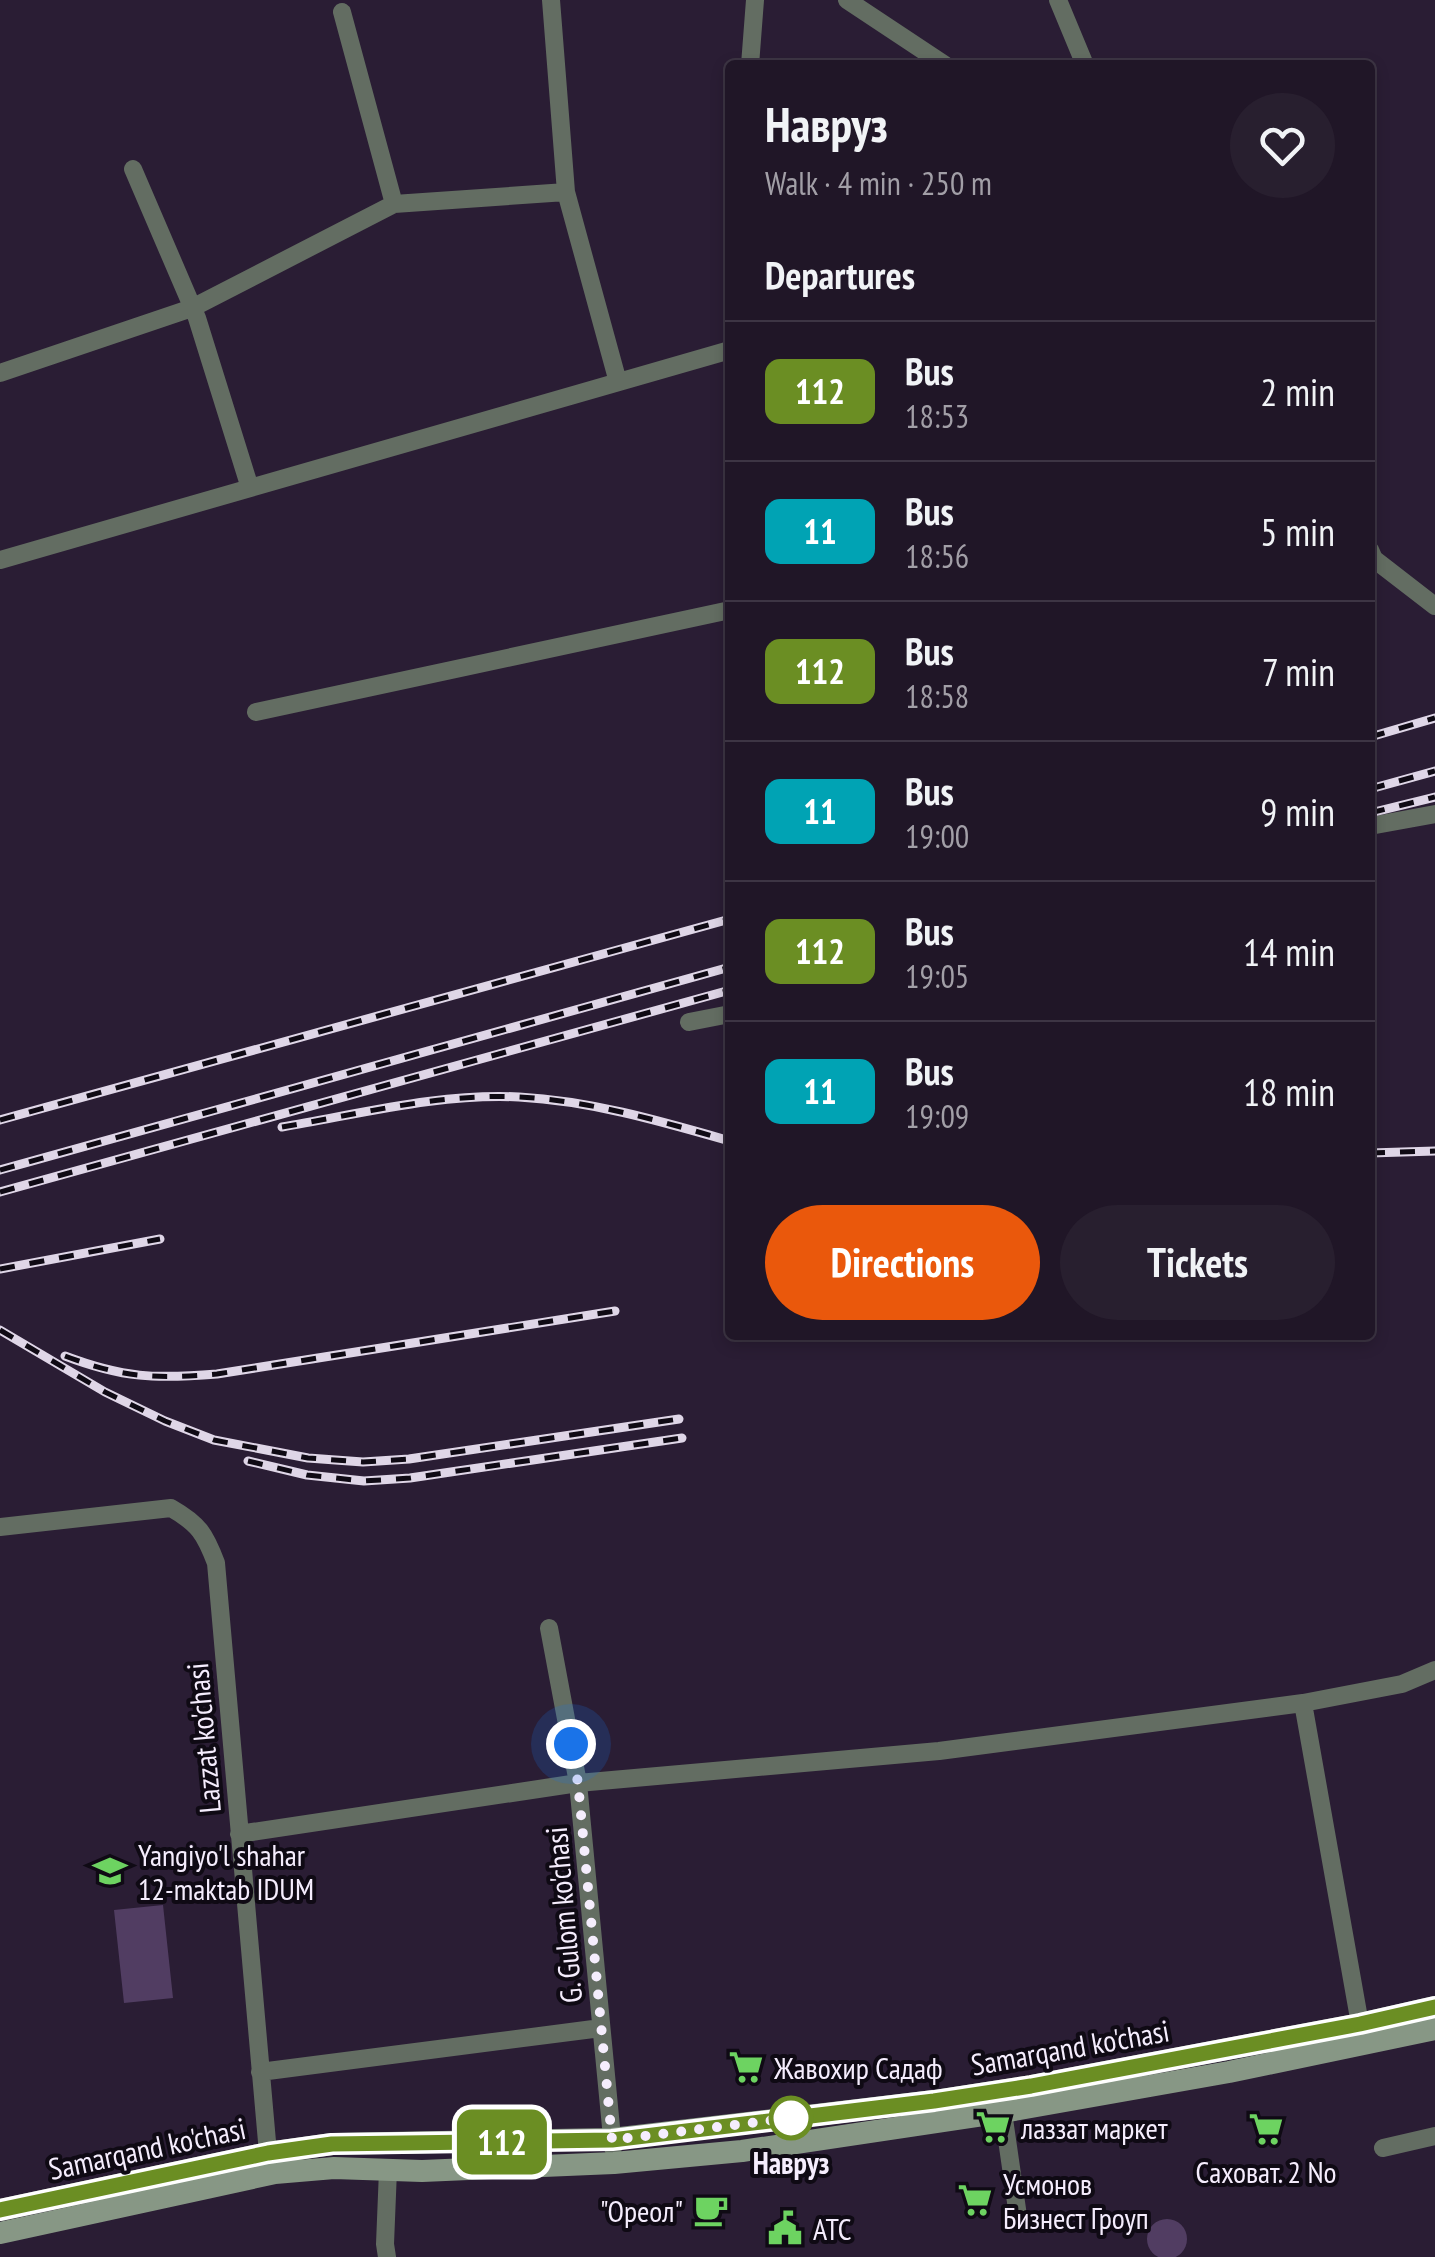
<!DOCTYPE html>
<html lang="en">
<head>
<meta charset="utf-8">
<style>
	:root { --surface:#201627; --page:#281f2f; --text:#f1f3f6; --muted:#a29fa7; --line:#3d3544; --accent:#ea580c }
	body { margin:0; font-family:"PT Sans Narrow",sans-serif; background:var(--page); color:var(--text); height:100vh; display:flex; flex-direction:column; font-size:38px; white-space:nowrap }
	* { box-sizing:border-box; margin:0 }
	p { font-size:32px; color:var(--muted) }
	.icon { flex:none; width:55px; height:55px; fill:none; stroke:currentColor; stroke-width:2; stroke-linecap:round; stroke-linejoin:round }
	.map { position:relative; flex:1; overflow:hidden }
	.drawer { position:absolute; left:725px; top:60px; width:650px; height:1280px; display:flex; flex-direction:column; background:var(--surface); border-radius:10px; box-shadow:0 5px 15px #0003,0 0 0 2px var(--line) }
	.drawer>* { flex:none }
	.badge { padding:0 20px; border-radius:15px; font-size:35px; line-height:65px }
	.you { position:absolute; width:50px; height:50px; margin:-25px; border:8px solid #fff; border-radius:50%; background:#1a73e8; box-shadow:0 0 0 15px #1a73e833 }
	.map>.badge { position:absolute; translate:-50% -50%; box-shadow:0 0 0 5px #fff }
	h2 { padding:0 40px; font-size:38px; line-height:90px }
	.round { display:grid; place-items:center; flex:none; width:105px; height:105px; border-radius:52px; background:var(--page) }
	.summary { display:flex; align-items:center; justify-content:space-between; height:170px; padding:0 40px }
	h1 { font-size:48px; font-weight:600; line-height:75px }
	.button { display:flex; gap:20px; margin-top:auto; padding:20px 40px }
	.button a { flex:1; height:115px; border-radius:60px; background:var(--accent); color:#fff; font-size:40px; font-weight:600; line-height:115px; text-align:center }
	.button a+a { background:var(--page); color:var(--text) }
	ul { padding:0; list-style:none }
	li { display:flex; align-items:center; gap:30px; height:140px; padding:0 40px; border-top:2px solid var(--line) }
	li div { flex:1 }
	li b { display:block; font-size:38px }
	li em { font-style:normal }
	li .badge { min-width:110px; font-weight:700; text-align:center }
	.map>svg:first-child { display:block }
</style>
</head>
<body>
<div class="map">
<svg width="1435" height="2257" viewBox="0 0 1435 2257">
	<rect width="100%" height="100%" fill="#2a1d34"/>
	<path fill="#513d62" d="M163,1905L173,1998L124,2003L114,1910Z
		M1147 2239a20 20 0 1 1 40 0a20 20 0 1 1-40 0Z"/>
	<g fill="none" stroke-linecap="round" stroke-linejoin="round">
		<path stroke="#636d62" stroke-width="18" d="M551,0L566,192L618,382
			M847,0L945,65
			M1058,0L1085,65
			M342,12L394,204
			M750,65L755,0
			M133,169L197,318L250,488
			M0,373L192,308L394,204L566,192
			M1370,550L1374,559L1435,606
			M0,560L730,350
			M256,712L730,610
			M1370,826L1435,814
			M689,1022L730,1014
			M0,1527L171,1508C199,1524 205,1534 216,1563L268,2153
			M549,1628L578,1783L613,2148
			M1303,1703L1360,2024
			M239,1834L578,1783L939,1751L1303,1703L1402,1684L1435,1670
			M260,2072L601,2028
			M1003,2112L1019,2223
			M1383,2148L1435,2136
			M387,2257L385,2244L388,2170"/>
		<path stroke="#879785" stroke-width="22" d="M0,2210L268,2153L332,2144L612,2139L934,2101L1031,2086L1360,2024L1435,2007
			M0,2233L275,2173L334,2168L422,2171L614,2163L742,2151L1003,2112L1229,2072L1435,2029"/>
		<g stroke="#dfd6e7" stroke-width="9">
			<path id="rail" d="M1370,737L1435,718
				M1370,789L1435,771
				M1370,813L1435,797
				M0,1120L730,919
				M282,1127C360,1114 440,1093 519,1097C592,1101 660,1121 730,1141
				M1370,1153L1435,1151
				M0,1170L730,967
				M0,1192L730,990
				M0,1269L160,1239
				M0,1330L105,1392L165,1421L214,1440L308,1458L363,1462L409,1459L679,1419
				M65,1356C123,1378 155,1379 217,1374L615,1311
				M248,1461L307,1475L364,1481L410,1478L682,1438"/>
		</g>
		<use href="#rail" stroke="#0f0a14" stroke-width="5" stroke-dasharray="15" stroke-linecap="butt"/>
	</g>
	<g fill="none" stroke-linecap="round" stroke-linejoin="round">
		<g stroke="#fff" stroke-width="22">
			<path id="line" d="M0,2210L268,2153L332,2144L612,2140L934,2101L1031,2086L1360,2024L1435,2007"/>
		</g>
		<use href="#line" stroke="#6b8e23" stroke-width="15"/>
		<path stroke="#f5edfd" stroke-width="10" stroke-dasharray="0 18" d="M571,1744L578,1783L612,2140L791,2118"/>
	</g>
	<defs>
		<g id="school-bare" transform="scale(2.7)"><path d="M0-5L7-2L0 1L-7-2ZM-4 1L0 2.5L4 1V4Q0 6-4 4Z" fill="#6dd361" stroke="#0f0a14" stroke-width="2.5" paint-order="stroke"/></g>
		<g id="supermarket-bare" transform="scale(2.7)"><path d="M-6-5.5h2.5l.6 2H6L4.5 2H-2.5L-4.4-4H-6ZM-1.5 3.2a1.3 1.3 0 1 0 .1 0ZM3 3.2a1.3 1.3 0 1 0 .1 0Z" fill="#6dd361" stroke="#0f0a14" stroke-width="2.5" paint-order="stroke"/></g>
		<g id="cafe-bare" transform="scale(2.7)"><path d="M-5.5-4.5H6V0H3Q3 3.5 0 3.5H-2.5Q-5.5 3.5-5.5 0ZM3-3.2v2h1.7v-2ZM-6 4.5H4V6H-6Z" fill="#6dd361" stroke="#0f0a14" stroke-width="2.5" paint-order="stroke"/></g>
		<g id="civic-bare" transform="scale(2.7)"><path d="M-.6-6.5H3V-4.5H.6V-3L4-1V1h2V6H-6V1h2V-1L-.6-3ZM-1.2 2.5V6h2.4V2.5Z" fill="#6dd361" stroke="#0f0a14" stroke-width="2.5" paint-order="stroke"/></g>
	</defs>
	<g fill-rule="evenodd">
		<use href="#school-bare" x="110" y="1871"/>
		<use href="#supermarket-bare" x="746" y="2067"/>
		<use href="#supermarket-bare" x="993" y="2127"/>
		<use href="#supermarket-bare" x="1266" y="2129"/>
		<use href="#supermarket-bare" x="975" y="2200"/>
		<use href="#cafe-bare" x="711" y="2210"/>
		<use href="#civic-bare" x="785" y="2228"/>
	</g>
	<circle fill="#fff" stroke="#6b8e23" stroke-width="5" cx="791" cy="2118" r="20"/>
	<g text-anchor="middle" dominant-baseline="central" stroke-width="8" stroke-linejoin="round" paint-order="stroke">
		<g font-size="30" fill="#f5edfd" stroke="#0f0a14">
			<text transform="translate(203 1738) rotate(-95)">Lazzat ko'chasi</text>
			<text transform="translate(563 1915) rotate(-95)">G. Gulom ko'chasi</text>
			<text transform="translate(1070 2047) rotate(-10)">Samarqand ko'chasi</text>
			<text transform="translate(147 2148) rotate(-12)">Samarqand ko'chasi</text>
		</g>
		<g font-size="30" fill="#f5edfd" stroke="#0f0a14" text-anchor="start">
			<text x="138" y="1854">Yangiyo'l shahar<tspan x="138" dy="34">12-maktab IDUM</tspan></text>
			<text x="774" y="2067">Жавохир Садаф</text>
			<text x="1021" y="2127">лаззат маркет</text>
			<text x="1266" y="2171" text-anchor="middle">Саховат. 2 No</text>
			<text x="1003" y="2183">Усмонов<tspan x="1003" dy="34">Бизнест Гроуп</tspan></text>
			<text x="683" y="2210" text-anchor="end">"Ореол"</text>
			<text x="813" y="2228">АТС</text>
		</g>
		<g font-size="30" font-weight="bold" fill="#f5edfd" stroke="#0f0a14">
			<text x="791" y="2162">Навруз</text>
		</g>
	</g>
</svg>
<div class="you" style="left:571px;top:1744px"></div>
<b class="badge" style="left:502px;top:2142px;background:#6b8e23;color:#fff">112</b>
<section class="drawer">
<div class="summary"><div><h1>Навруз</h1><p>Walk · 4 min · 250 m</p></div><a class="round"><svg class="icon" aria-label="heart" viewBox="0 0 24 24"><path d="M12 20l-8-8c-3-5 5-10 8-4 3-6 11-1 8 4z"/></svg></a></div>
<h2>Departures</h2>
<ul>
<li><span class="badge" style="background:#6b8e23;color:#fff">112</span><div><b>Bus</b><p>18:53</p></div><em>2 min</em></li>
<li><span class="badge" style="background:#00a3b4;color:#fff">11</span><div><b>Bus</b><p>18:56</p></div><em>5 min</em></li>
<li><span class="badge" style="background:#6b8e23;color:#fff">112</span><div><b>Bus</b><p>18:58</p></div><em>7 min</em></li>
<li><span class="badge" style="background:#00a3b4;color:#fff">11</span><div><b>Bus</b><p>19:00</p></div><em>9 min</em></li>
<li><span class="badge" style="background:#6b8e23;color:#fff">112</span><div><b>Bus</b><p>19:05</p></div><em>14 min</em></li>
<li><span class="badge" style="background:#00a3b4;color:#fff">11</span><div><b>Bus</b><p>19:09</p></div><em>18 min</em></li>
</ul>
<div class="button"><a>Directions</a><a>Tickets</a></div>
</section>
</div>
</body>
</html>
